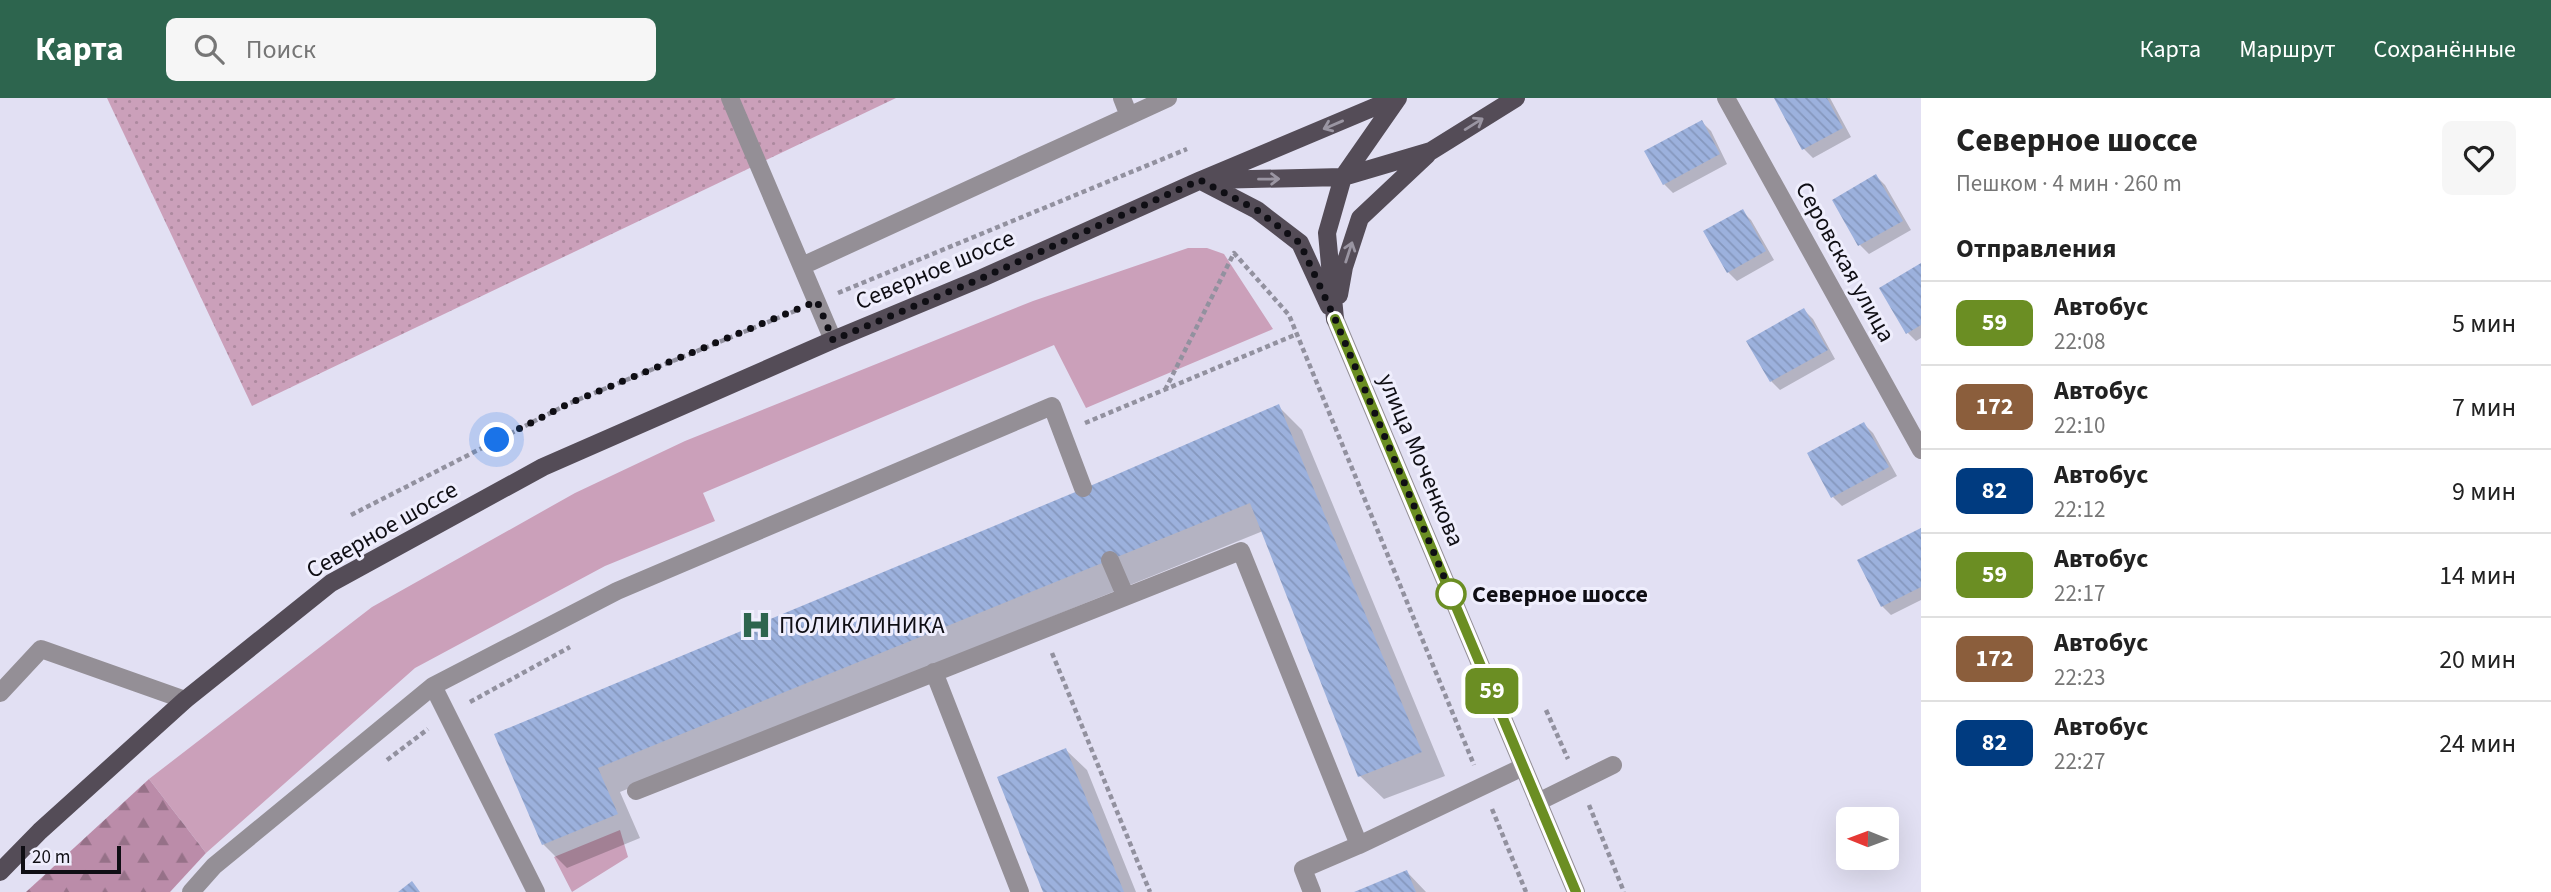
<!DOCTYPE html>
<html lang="ru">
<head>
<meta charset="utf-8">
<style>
	:root { --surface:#fff; --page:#f6f6f6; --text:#222; --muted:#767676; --line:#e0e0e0; --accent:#2d654e }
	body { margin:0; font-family:"Source Sans 3",sans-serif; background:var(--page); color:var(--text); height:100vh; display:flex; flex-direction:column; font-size:26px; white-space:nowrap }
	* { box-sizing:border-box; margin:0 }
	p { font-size:23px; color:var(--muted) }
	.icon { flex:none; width:38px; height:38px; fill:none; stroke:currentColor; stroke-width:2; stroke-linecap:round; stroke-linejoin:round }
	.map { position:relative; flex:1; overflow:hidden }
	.details { display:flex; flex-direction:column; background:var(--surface); width:630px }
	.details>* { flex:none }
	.badge { padding:0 14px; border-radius:10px; font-size:24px; line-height:46px }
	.needle { width:46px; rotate:271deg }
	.fabs { position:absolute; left:1836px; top:709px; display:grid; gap:14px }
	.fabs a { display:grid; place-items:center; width:63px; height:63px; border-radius:10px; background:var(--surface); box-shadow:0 7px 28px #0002; font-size:35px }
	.scale { position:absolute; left:21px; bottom:18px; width:100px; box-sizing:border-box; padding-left:7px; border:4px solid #0f0e14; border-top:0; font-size:19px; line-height:24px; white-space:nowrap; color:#0f0e14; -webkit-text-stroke:5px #efeefd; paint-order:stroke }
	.you { position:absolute; width:35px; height:35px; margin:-18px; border:5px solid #fff; border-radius:50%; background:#1a73e8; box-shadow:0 0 0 10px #1a73e833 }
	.map>.badge { position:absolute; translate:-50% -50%; box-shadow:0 0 0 4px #fff }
	h2 { padding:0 35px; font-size:26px; line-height:63px }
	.round { display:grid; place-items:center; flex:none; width:74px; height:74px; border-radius:10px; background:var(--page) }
	.headline { display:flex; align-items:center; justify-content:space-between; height:119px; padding:0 35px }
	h1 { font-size:33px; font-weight:700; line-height:52px }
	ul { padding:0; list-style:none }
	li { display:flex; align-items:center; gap:21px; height:84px; padding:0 35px; border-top:2px solid var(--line) }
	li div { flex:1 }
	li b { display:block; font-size:26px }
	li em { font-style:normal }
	li .badge { min-width:77px; font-weight:700; text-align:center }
	header { display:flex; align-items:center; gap:42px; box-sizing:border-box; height:98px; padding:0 35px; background:var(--accent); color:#fff }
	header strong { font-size:33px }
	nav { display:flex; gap:38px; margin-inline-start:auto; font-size:24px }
	.search { width:490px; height:63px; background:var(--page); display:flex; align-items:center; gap:18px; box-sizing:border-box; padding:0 24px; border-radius:10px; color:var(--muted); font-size:26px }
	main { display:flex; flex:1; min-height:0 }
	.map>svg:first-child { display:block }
</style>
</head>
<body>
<header>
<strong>Карта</strong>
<div class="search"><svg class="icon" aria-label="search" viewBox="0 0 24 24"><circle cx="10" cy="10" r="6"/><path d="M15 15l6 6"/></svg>Поиск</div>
<nav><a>Карта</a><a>Маршрут</a><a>Сохранённые</a></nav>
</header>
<main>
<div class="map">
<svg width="1921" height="794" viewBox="0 0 1921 794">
	<defs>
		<pattern id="forest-firs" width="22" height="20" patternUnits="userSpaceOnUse" patternTransform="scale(1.75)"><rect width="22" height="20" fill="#bb8ca9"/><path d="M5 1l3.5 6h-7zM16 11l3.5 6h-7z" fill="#967188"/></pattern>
		<pattern id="garden-dots" width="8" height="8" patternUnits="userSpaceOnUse" patternTransform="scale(1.75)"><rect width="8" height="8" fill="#cba0ba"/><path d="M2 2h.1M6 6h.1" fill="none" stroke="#ad899f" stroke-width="1.8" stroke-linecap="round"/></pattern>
		<pattern id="building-back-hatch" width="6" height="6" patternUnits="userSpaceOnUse" patternTransform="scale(1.75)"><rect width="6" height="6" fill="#9cb1dd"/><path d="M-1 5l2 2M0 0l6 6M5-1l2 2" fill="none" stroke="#8597bd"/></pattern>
	</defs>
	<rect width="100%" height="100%" fill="#e2e0f3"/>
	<path fill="#cba0ba" d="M1188,150H1207L1224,156L1273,231L1086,310L1054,247L703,395L715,423L605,468L415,570L206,755L149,681L372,509L575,395L685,343L1033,203Z
		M620,732L628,759L572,794L554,759Z"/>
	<path fill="url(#forest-firs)" d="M149,681L206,755L170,794H26Z"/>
	<path fill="url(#garden-dots)" d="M107,0H896L252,308Z"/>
	<path fill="#0003" d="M1776,0H1830L1851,39L1813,60L1804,51Z
		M1702,24L1711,33L1727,66L1673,95L1664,86Z
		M1876,78L1885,87L1911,132L1869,156L1860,147L1834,102Z
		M1742,113L1751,122L1774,162L1737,183L1728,174Z
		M1921,167V240L1916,243L1907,234Z
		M1804,212L1813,221L1835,261L1780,292L1771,283L1749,243Z
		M1278,308L1302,332L1445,678L1384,701L1360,678L1263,433L620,694L640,740L567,770L543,746L496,637L1084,392Z
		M1864,326L1873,335L1897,378L1842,408L1833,399Z
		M1921,432V502L1891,517L1882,508Z
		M1066,652L1087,672L1136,794H1045Z
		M1407,774L1426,794H1359Z"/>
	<path fill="url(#building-back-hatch)" d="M1774,0H1827L1843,30L1802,52Z
		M1702,22L1720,56L1663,87L1644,53Z
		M1876,76L1903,123L1858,148L1832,102Z
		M1743,111L1766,153L1727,175L1703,133Z
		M1921,165V227L1906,236L1879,190Z
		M1804,210L1828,252L1770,284L1746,243Z
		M1279,306L1422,654L1358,679L1250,405L598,670L618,716L542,747L494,636L1097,385Z
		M1864,324L1889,369L1831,400L1807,355Z
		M1921,430V489L1881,509L1857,462Z
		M1066,650L1124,794H1043L997,679Z
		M1407,772L1416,794H1354Z
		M412,783L420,794H398Z"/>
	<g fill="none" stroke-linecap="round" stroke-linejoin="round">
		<path stroke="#92919f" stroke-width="4.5" stroke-dasharray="5 3.5" stroke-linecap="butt" d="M838,195L1187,51
			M1165,292L1234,155L1289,217L1474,667
			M1085,325L1297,236
			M351,417L570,305L795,213
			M1052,555L1150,794
			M470,604L570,549
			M1546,612L1568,661
			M387,662L428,631
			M1589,707L1624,794
			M1492,711L1526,794"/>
		<path stroke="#948f96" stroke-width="18" d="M730,0L833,242
			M1122,0L1129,18
			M802,168L1168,0
			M1110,462L1125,497
			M934,574L1020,794
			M433,588L536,794
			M0,595L41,551L185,602
			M636,693L1241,453L1359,747L1303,771L1312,794
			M1538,704L1613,667
			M1359,747L1523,669
			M191,794L214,768L433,588L617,493L1052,308L1083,390"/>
		<path stroke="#948f96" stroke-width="18" d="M1726,0L1921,352"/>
		<path stroke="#948f96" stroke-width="18" d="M1335,221L1576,794"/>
		<path stroke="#544c57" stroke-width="18" d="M1211,82L1343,79L1431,53L1516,0
			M1203,84L1257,112L1300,145L1329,208
			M1339,197L1344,169L1360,120L1427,57
			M1335,221L1327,135L1343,79L1398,0
			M0,774L40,733L185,602L331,485L543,369L833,242L982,180L1201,82L1396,0"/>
	</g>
	<defs><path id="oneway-shaft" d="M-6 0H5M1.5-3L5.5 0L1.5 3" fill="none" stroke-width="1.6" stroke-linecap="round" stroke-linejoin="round" transform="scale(1.75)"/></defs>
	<g stroke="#9a95a2">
		<use href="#oneway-shaft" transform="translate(1474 26) rotate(-32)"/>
		<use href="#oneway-shaft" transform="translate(1333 27) rotate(157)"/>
		<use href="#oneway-shaft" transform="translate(1269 81) rotate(-1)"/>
		<use href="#oneway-shaft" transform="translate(1349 154) rotate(-72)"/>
	</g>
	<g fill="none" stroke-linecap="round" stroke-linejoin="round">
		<g stroke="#fff" stroke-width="16">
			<path id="line" d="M1335,221L1576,794"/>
		</g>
		<use href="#line" stroke="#6b8e23" stroke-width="10"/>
		<path stroke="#0f0e14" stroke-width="7" stroke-dasharray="0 12.6" d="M497,342L570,305L817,203L833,242L982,180L1200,82L1257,112L1300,145L1335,221L1453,500L1451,496"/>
	</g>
	<defs>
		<g id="hospital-bare" transform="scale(2.415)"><path d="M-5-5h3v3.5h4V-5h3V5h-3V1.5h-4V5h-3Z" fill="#2d654e" stroke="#efeefd" stroke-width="2.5" paint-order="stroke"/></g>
	</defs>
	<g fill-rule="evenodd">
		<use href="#hospital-bare" x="756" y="527"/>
	</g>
	<circle fill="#fff" stroke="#6b8e23" stroke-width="3.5" cx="1451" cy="496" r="14"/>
	<g text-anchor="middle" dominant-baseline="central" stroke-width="6" stroke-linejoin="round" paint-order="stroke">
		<g font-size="24" fill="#0f0e14" stroke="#efeefd">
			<text transform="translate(1845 164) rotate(61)">Серовская улица</text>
			<text transform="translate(935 172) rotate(-23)">Северное шоссе</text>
			<text transform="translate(1421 362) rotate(67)">улица Моченкова</text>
			<text transform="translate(382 432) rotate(-30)">Северное шоссе</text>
		</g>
		<g font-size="24" font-weight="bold" fill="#0f0e14" stroke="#efeefd" text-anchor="start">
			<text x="1472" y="496">Северное шоссе</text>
		</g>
		<g font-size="24" fill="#0f0e14" stroke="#efeefd" text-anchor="start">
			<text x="779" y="527">ПОЛИКЛИНИКА</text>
		</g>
	</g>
</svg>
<div class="fabs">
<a><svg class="needle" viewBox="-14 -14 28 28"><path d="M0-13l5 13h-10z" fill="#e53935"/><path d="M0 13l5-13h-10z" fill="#767676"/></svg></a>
</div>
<div class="scale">20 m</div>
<div class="you" style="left:497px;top:342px"></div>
<b class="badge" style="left:1492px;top:593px;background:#6b8e23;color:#fff">59</b>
</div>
<section class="details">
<div class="headline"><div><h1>Северное шоссе</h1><p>Пешком · 4 мин · 260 m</p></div><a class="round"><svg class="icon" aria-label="heart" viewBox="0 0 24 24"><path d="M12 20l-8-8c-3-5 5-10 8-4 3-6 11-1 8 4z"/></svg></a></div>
<h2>Отправления</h2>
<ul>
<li><span class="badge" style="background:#6b8e23;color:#fff">59</span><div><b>Автобус</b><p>22:08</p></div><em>5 мин</em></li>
<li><span class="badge" style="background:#8b5e3c;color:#fff">172</span><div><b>Автобус</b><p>22:10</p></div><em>7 мин</em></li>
<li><span class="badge" style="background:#003b80;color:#fff">82</span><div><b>Автобус</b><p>22:12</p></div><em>9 мин</em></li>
<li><span class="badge" style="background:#6b8e23;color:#fff">59</span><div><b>Автобус</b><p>22:17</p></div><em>14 мин</em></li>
<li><span class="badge" style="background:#8b5e3c;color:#fff">172</span><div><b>Автобус</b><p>22:23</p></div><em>20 мин</em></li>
<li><span class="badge" style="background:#003b80;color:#fff">82</span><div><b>Автобус</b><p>22:27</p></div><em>24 мин</em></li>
</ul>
</section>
</main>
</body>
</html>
